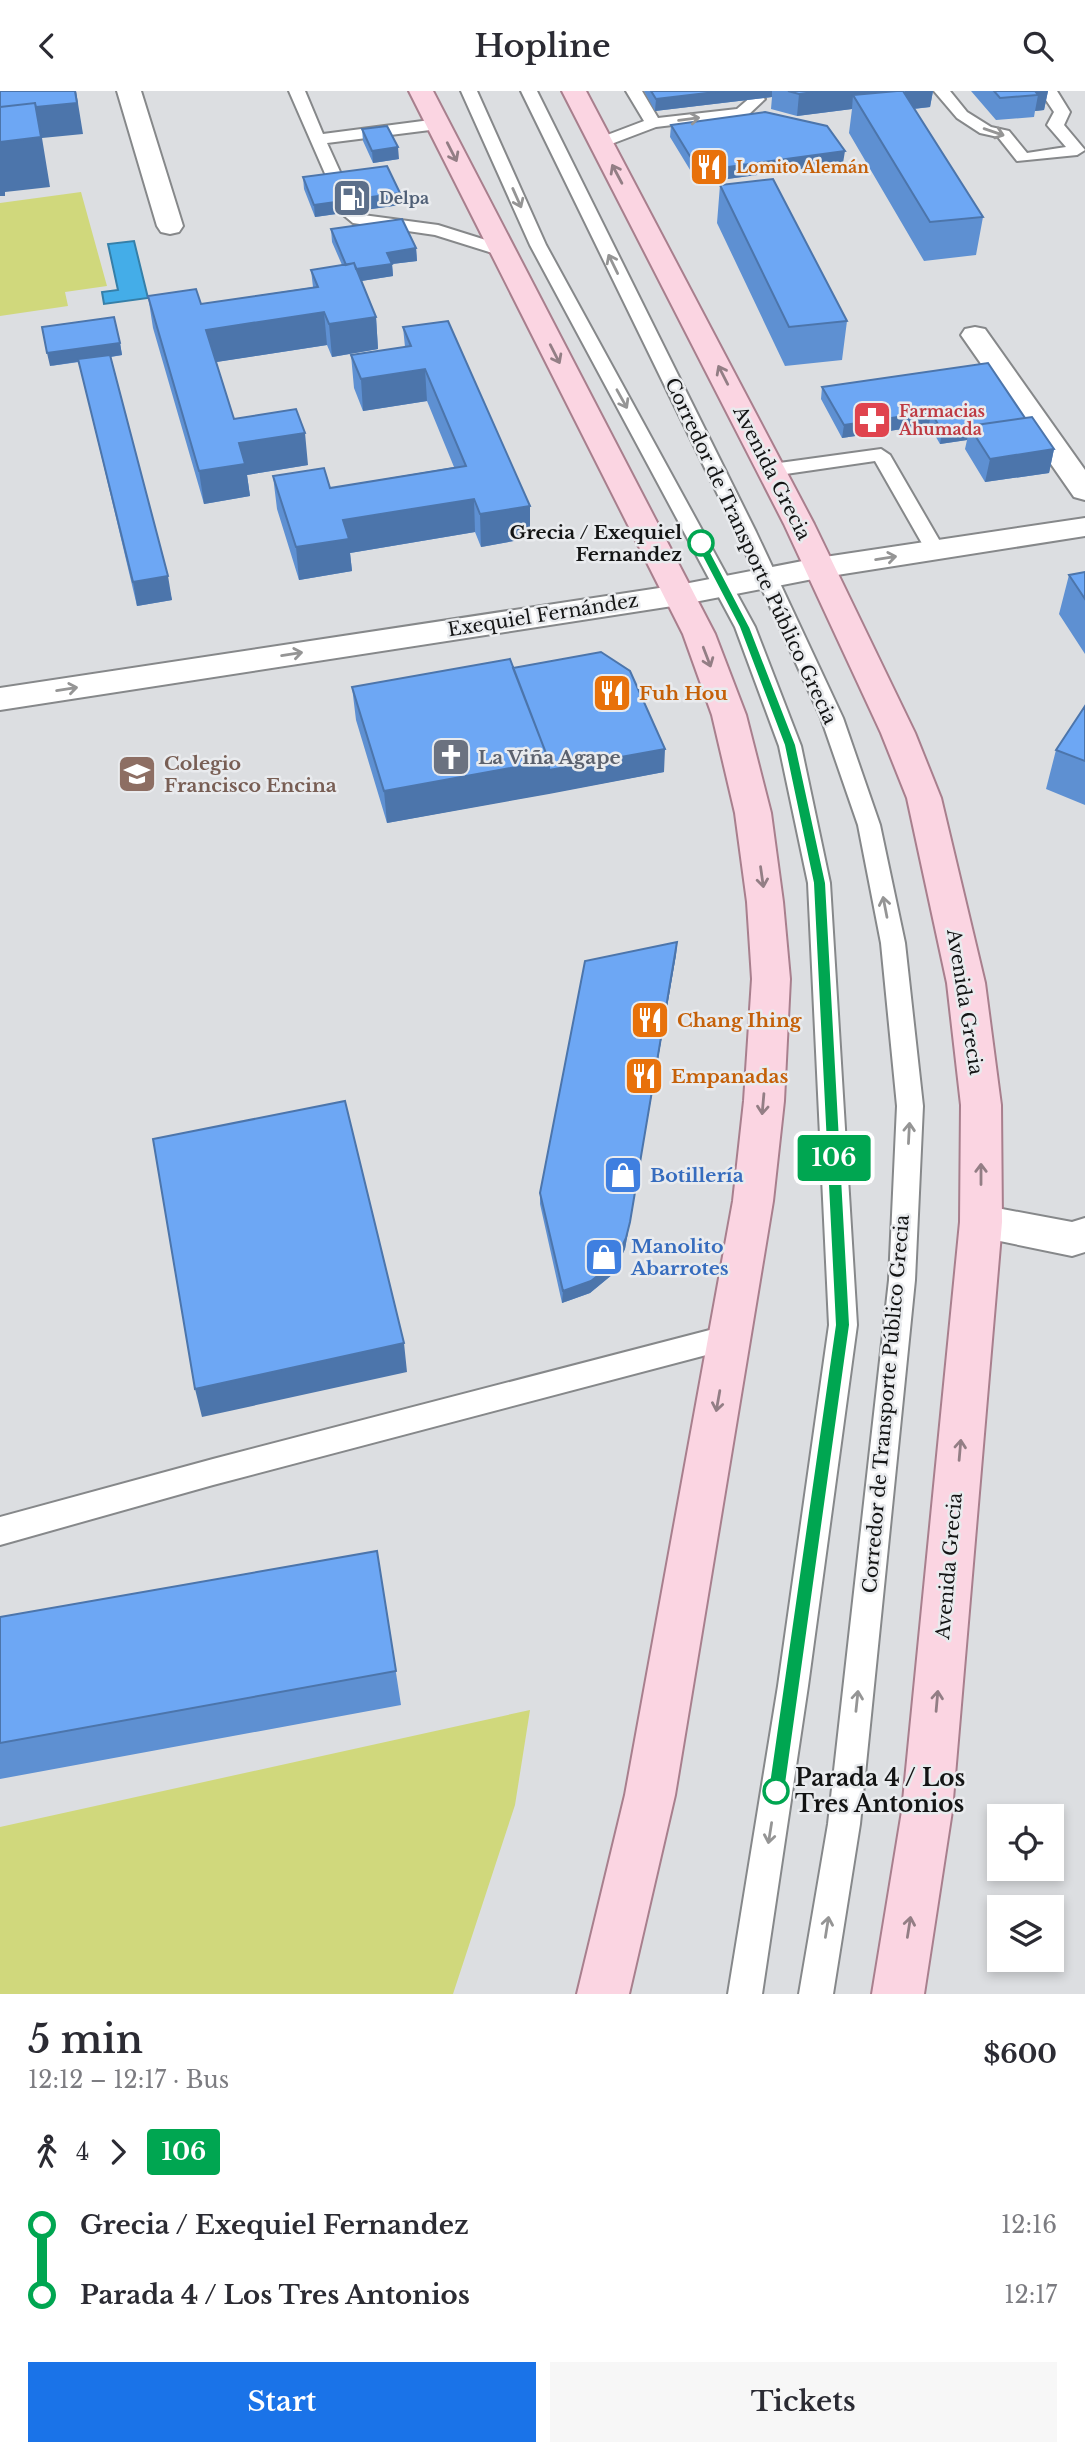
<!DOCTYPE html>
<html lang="en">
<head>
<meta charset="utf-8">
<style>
	:root { --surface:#fff; --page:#f7f7f7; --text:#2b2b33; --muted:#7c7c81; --accent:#1a73e8 }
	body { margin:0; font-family:"Libre Baskerville",serif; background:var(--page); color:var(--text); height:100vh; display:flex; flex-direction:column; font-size:26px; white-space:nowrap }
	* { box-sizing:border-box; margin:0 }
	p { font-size:23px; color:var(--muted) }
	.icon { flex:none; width:38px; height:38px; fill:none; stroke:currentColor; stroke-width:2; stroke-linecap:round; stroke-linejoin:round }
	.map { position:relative; height:1903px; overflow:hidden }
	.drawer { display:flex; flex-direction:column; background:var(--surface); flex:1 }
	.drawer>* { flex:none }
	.badge { padding:0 14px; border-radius:5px; font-size:24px; line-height:46px }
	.buttons { position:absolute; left:987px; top:1713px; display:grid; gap:14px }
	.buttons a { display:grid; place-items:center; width:77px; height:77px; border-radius:0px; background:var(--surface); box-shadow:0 4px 10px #0003; font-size:35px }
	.map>.badge { position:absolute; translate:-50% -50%; box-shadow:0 0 0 4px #fff }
	.legs { display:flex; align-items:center; gap:10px; height:77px; padding:0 28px; font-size:23px }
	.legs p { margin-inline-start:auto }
	.overview { display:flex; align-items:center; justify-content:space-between; height:119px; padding:0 28px }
	h1 { font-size:38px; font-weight:600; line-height:52px }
	.cta { display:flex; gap:14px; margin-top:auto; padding:14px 28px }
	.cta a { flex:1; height:80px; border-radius:0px; background:var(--accent); color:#fff; font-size:28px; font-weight:600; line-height:80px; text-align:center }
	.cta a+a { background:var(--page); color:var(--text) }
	ul { padding:0 28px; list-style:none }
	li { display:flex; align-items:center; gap:24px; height:70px; font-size:26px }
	li i { display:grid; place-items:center; width:10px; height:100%; margin:0 9px; background:currentColor }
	li i::after { content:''; width:18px; height:18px; margin:-9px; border:5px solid; border-radius:50%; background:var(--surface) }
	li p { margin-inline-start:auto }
	li:first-child i { background:linear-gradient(#0000 50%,currentColor 0) }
	li:last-child i { background:linear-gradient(currentColor 50%,#0000 0) }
	header { display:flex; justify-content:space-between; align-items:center; height:91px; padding:0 28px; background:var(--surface); font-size:32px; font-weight:600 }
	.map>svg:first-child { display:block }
</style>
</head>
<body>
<header><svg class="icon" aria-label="back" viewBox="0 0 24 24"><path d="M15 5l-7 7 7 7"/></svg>Hopline<svg class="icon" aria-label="search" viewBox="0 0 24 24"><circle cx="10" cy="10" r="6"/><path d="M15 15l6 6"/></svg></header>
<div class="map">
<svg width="1085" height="1903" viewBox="0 0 1085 1903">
	<rect width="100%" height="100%" fill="#dcdee1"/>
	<path fill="#d0d87c" d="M81,101L107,195L65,201L68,215L0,225V112Z
		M530,1619L515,1714L453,1903H0V1736Z"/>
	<path fill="#44ade8" stroke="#357fa8" stroke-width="2" d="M134,150L148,207L104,213L102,201L118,199L108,153Z"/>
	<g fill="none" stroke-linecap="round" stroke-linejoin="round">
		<g stroke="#86888a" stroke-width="4">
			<path id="lane" d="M289,0H305L323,43L438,28L446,33L438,38L327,52L346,94L338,99L330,94Z
				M461,0H477L546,154L755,536L801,655L830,792L857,1234L808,1595L762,1903H728L778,1595L829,1234L808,792L779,655L735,536L530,154Z
				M521,0H537L756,441L843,627L880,734L905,852L923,1015L915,1189L860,1733L833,1903H799L828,1733L889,1189L897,1015L881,852L858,734L821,627L736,441Z
				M626,0H642L658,27L737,18L752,5L757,3L765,8L747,25L656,36L606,55H594L592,52L594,49L644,30Z
				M934,0H950L967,21L991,36L1009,40L1027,62L1066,56L1047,34L1054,21L1040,0H1057L1070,21L1064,34L1085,59L1077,64L1017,70L998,46L980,42L957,27Z
				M349,117L363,124L438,134L508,156L510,160L502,165L435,144L353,132L341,122Z
				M881,358L890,364L945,459L942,463H928L875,370L772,385L763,379L772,373Z
				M729,1234L739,1238L743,1246L739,1254L729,1258L213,1394L0,1454V1426L213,1368Z"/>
		</g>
		<g stroke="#86888a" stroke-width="4">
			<path id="street" d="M117,0H141L183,135L179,141L170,143L161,141L157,135Z
				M975,236L985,238L1085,379V409L1074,406L961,244L965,238Z
				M981,1114L1072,1131L1085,1127V1161L1072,1165L966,1143L960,1131L966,1119Z"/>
		</g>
		<g stroke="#86888a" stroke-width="4">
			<path id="secondary" d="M1085,427V445L818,487L679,514L0,619V597L679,494L818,467Z"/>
		</g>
		<g stroke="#a87f8d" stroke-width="4">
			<path id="primary" d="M409,0H433L715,543L746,624L771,722L783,811L790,888L784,1010L773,1110L675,1704L629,1903H577L625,1704L733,1110L744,1010L752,888L747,811L735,722L712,624L683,543Z
				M562,0H586L814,433L915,642L941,707L985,892L1001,1014L1002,1131L952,1720L924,1903H872L902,1720L960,1131L961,1014L947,892L907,707L881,642L784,433Z"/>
		</g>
		<use href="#lane" fill="#fff" fill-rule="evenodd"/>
		<use href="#street" fill="#fff" fill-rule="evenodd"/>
		<use href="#secondary" fill="#fff" fill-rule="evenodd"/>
		<use href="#primary" fill="#fbd5e2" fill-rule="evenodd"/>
	</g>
	<path fill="#5e90d2" d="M644,0H886L885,1H888L887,0H933L930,16L914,18L983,126L976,164L924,170L849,42L852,18L797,25L771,18L772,6L655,20Z
		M971,0H1048L1044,19L1035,20L1034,26L996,29Z
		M671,34L843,72L698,92L670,46Z
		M362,38L399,68L373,72L363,50Z
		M303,86L400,102V114L315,126L304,98Z
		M720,94L847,230L842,269L785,275L717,132Z
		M331,138L416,157L417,170L392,173L393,185L361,190L376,226L378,258L332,266L327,254L216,271L234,328L308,374L247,384L250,405L204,413L153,237L148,205L201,213L313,196L311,179L342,174L332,151Z
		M403,236L530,447L481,456L475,441L350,462L352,480L299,489L277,418L273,385L330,397L454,376L427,310L363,320L354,297L351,264L405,256Z
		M120,252L122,264L111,266L172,509L137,515L79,271L50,275Z
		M822,296L1025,327L1054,358L1049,382L985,391L965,358L967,349L940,353L929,334L842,347L821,308Z
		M1085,481V563L1059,523L1069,484Z
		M513,577L664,681L387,732L356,629L352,596Z
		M1085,615V714L1046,698L1056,659Z
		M677,851L676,864L625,1158L613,1183L590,1202L562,1212L540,1113V1102Z
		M377,1460L401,1614L0,1688V1526Z"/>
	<path fill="#4c75ab" d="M76,0L83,43L42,47L50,96L5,101V105H0V20Z
		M724,0H772V6L655,20L656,8Z
		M821,0H886L884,14L853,4L852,18L797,25L799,3Z
		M905,0H933L930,16L902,19Z
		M1034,0H1048L1044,19L1035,20L1038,4Z
		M398,56L399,68L373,72L372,60Z
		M845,60L843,72L698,92L699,80Z
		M400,102V114L315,126L314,114Z
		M416,157L417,170L392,173L393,185L349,192L348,179L387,162Z
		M324,221L327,254L210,272L206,239Z
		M376,226L378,258L332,266L329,233Z
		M120,252L122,264L50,275L47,262Z
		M425,278L427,310L363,320L361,288Z
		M931,321L929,334L842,347L844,334Z
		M969,336L967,349L940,353L942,340Z
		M305,342L308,374L247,384L250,405L204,413L199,380L239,352Z
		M1054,358L1049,382L985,391L990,368Z
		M474,408L475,441L350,462L352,480L299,489L296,456L343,429Z
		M530,415V447L481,456L480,423Z
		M168,485L172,509L137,515L133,491Z
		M665,658L664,681L549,703V679Z
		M549,670V703L387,732L384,700Z
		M677,851L676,864L625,1158L613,1183L590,1202L562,1212L563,1200Z
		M404,1252L407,1281L202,1326L195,1298Z"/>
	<path fill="#6da7f4" stroke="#4c75ab" stroke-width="2" d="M0,0H75L77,12L36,16L35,12L0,16Z
		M651,0H724L656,8Z
		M788,0H821L799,3Z
		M897,0H903L983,126L930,131L853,4Z
		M994,0H1035L1038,4L1000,7Z
		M35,12L41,46L0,51V16Z
		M765,21L827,35L845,60L699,80L671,34Z
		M387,35L398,56L372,60L362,38Z
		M387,75L400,102L314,114L303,86Z
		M773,88L847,230L789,236L720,94Z
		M402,128L416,157L387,162L392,173L356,178L354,172L346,174L331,138Z
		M354,172L376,226L329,233L324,221L206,239L234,328L296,318L305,342L239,352L245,373L199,380L148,205L196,198L201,213L318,196L311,179Z
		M114,226L120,252L47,262L42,236Z
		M448,230L530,415L480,423L474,408L343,429L349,448L296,456L273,385L324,377L330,397L466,375L425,278L361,288L351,264L411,255L403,236Z
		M110,264L168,485L133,491L78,268Z
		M988,272L1025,327L969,335L970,336L942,340L931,321L844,334L822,296Z
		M1032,326L1054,358L990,368L969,335Z
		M1085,481V508L1069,484Z
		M601,561L630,580L665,658L549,679V670L513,577Z
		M510,568L549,670L384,700L352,596Z
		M1085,615V670L1056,659Z
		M677,851L630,1131L626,1147L614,1172L591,1190L563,1200L540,1102L585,870Z
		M345,1010L404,1252L195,1298L153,1048Z
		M377,1460L396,1580L0,1652V1526Z"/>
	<defs><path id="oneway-shaft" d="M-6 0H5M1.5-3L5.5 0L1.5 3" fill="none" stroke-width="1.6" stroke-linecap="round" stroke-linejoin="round" transform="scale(1.75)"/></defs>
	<g stroke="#959595">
		<use href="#oneway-shaft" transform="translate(689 28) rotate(-7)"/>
		<use href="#oneway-shaft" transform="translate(994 41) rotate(19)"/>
		<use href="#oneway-shaft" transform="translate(517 107) rotate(66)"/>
		<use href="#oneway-shaft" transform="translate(613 173) rotate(-116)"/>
		<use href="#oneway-shaft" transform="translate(622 308) rotate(61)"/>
		<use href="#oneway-shaft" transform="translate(886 467) rotate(-9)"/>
		<use href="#oneway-shaft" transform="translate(292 563) rotate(-9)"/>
		<use href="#oneway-shaft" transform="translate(67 598) rotate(-9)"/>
		<use href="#oneway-shaft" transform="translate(885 816) rotate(-101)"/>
		<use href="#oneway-shaft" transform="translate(909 1042) rotate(-87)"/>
		<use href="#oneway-shaft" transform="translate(857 1610) rotate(-84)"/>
		<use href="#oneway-shaft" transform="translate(770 1742) rotate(99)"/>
		<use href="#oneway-shaft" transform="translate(827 1836) rotate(-81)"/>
	</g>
	<g stroke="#937e85">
		<use href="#oneway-shaft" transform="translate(452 61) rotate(63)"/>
		<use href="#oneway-shaft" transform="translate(617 83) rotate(-118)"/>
		<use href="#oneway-shaft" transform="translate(555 263) rotate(63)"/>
		<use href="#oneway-shaft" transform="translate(723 284) rotate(-117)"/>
		<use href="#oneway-shaft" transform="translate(707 566) rotate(69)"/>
		<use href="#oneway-shaft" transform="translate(762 786) rotate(82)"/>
		<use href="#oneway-shaft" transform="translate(763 1013) rotate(95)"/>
		<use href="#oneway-shaft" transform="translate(981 1083) rotate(-90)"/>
		<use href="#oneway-shaft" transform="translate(718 1310) rotate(100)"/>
		<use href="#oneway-shaft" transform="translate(960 1359) rotate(-85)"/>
		<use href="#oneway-shaft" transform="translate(937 1610) rotate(-85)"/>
		<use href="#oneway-shaft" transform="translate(909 1836) rotate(-81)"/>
	</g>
	<path fill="#00a651" stroke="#fff" stroke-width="2" d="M701,448L706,452L750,536L796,654L826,792L850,1234L785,1700L783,1707L776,1709L770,1707L768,1700L835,1234L813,792L784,654L739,536L695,452Z"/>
	<defs>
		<g id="restaurant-square" transform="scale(2.0125)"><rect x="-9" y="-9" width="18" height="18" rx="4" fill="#e8710a" stroke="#e9ebee"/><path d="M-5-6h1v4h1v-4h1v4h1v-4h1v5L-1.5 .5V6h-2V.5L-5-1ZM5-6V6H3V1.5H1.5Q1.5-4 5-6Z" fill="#fff"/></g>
		<g id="fuel-square" transform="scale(2.0125)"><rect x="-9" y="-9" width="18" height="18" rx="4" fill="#5c6f8a" stroke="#e9ebee"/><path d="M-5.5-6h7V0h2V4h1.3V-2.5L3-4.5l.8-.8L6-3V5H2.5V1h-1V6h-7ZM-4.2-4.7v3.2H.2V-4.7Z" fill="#fff"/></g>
		<g id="pharmacy-square" transform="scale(2.0125)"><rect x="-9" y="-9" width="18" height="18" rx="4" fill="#e0444e" stroke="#e9ebee"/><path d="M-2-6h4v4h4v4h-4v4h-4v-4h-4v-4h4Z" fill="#fff"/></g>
		<g id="church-square" transform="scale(2.0125)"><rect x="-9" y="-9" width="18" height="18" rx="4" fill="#6b7280" stroke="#e9ebee"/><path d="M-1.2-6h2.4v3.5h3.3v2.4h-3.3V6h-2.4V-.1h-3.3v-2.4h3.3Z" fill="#fff"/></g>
		<g id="school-square" transform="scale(2.0125)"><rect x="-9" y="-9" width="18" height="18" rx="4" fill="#8d6e63" stroke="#e9ebee"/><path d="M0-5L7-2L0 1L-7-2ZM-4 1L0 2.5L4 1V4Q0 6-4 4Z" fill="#fff"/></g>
		<g id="shop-square" transform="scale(2.0125)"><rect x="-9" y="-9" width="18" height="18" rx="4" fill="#3f7fe0" stroke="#e9ebee"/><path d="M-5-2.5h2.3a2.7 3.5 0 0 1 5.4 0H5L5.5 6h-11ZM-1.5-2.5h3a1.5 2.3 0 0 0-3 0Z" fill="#fff"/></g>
	</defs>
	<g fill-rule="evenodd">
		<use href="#restaurant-square" x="709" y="76"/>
		<use href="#fuel-square" x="352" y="107"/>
		<use href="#pharmacy-square" x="872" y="329"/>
		<use href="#restaurant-square" x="612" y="602"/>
		<use href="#church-square" x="451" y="666"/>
		<use href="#school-square" x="137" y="683"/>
		<use href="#restaurant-square" x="650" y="929"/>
		<use href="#restaurant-square" x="644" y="985"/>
		<use href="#shop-square" x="623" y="1084"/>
		<use href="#shop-square" x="604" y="1166"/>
	</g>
	<g fill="#fff" stroke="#00a651" stroke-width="3.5">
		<circle cx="701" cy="452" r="12"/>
		<circle cx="776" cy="1700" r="12"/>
	</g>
	<g text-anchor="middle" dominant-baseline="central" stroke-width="5" stroke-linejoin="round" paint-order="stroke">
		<g font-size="16" font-weight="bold" fill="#c56008" stroke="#e9ebee" text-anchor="start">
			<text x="736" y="76">Lomito Alemán</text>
		</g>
		<g font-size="16" font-weight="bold" fill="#4e5e75" stroke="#e9ebee" text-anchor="start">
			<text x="379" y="107">Delpa</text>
		</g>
		<g font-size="16" font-weight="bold" fill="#be3a42" stroke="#e9ebee" text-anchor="start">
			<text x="899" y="320">Farmacias<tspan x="899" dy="18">Ahumada</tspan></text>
		</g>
		<g font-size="19" fill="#131414" stroke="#e9ebee">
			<text transform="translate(772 382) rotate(63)">Avenida Grecia</text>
			<text transform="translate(751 460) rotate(65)">Corredor de Transporte Público Grecia</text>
			<text transform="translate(543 524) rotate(-9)">Exequiel Fernández</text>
			<text transform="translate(965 911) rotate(81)">Avenida Grecia</text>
			<text transform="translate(886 1313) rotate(-85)">Corredor de Transporte Público Grecia</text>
			<text transform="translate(949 1475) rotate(-85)">Avenida Grecia</text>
		</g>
		<g font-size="19" font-weight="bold" fill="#131414" stroke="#e9ebee" text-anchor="end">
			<text x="682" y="441">Grecia / Exequiel<tspan x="682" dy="22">Fernandez</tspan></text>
		</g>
		<g font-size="19" font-weight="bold" fill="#c56008" stroke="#e9ebee" text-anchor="start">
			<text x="639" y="602">Fuh Hou</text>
			<text x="677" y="929">Chang Ihing</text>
			<text x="671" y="985">Empanadas</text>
		</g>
		<g font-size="19" font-weight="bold" fill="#5b616d" stroke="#e9ebee" text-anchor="start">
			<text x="478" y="666">La Viña Agape</text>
		</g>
		<g font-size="19" font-weight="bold" fill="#785e54" stroke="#e9ebee" text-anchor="start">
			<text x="164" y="672">Colegio<tspan x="164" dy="22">Francisco Encina</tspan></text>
		</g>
		<g font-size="19" font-weight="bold" fill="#366cbe" stroke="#e9ebee" text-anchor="start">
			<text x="650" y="1084">Botillería</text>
			<text x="631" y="1155">Manolito<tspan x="631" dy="22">Abarrotes</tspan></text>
		</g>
		<g font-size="23" font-weight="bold" fill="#131414" stroke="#e9ebee" text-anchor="start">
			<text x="795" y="1687">Parada 4 / Los<tspan x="795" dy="26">Tres Antonios</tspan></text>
		</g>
	</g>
</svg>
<div class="buttons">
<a><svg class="icon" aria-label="locate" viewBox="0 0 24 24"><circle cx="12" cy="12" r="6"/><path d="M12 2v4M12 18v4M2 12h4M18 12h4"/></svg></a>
<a><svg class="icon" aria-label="layers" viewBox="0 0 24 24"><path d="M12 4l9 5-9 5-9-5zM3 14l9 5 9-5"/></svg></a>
</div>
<b class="badge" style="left:834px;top:1067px;background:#00a651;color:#fff">106</b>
</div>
<section class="drawer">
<div class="overview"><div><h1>5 min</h1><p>12:12 – 12:17 · Bus</p></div><b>$600</b></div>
<div class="legs"><svg class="icon" aria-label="walk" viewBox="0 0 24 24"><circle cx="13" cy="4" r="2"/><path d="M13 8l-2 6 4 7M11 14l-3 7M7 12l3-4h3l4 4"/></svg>4<svg class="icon" aria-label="forward" viewBox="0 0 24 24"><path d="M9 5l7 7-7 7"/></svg><b class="badge" style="background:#00a651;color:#fff">106</b></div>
<ul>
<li><i style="color:#00a651"></i><b>Grecia / Exequiel Fernandez</b><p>12:16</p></li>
<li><i style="color:#00a651"></i><b>Parada 4 / Los Tres Antonios</b><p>12:17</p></li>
</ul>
<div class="cta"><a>Start</a><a>Tickets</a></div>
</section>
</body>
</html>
